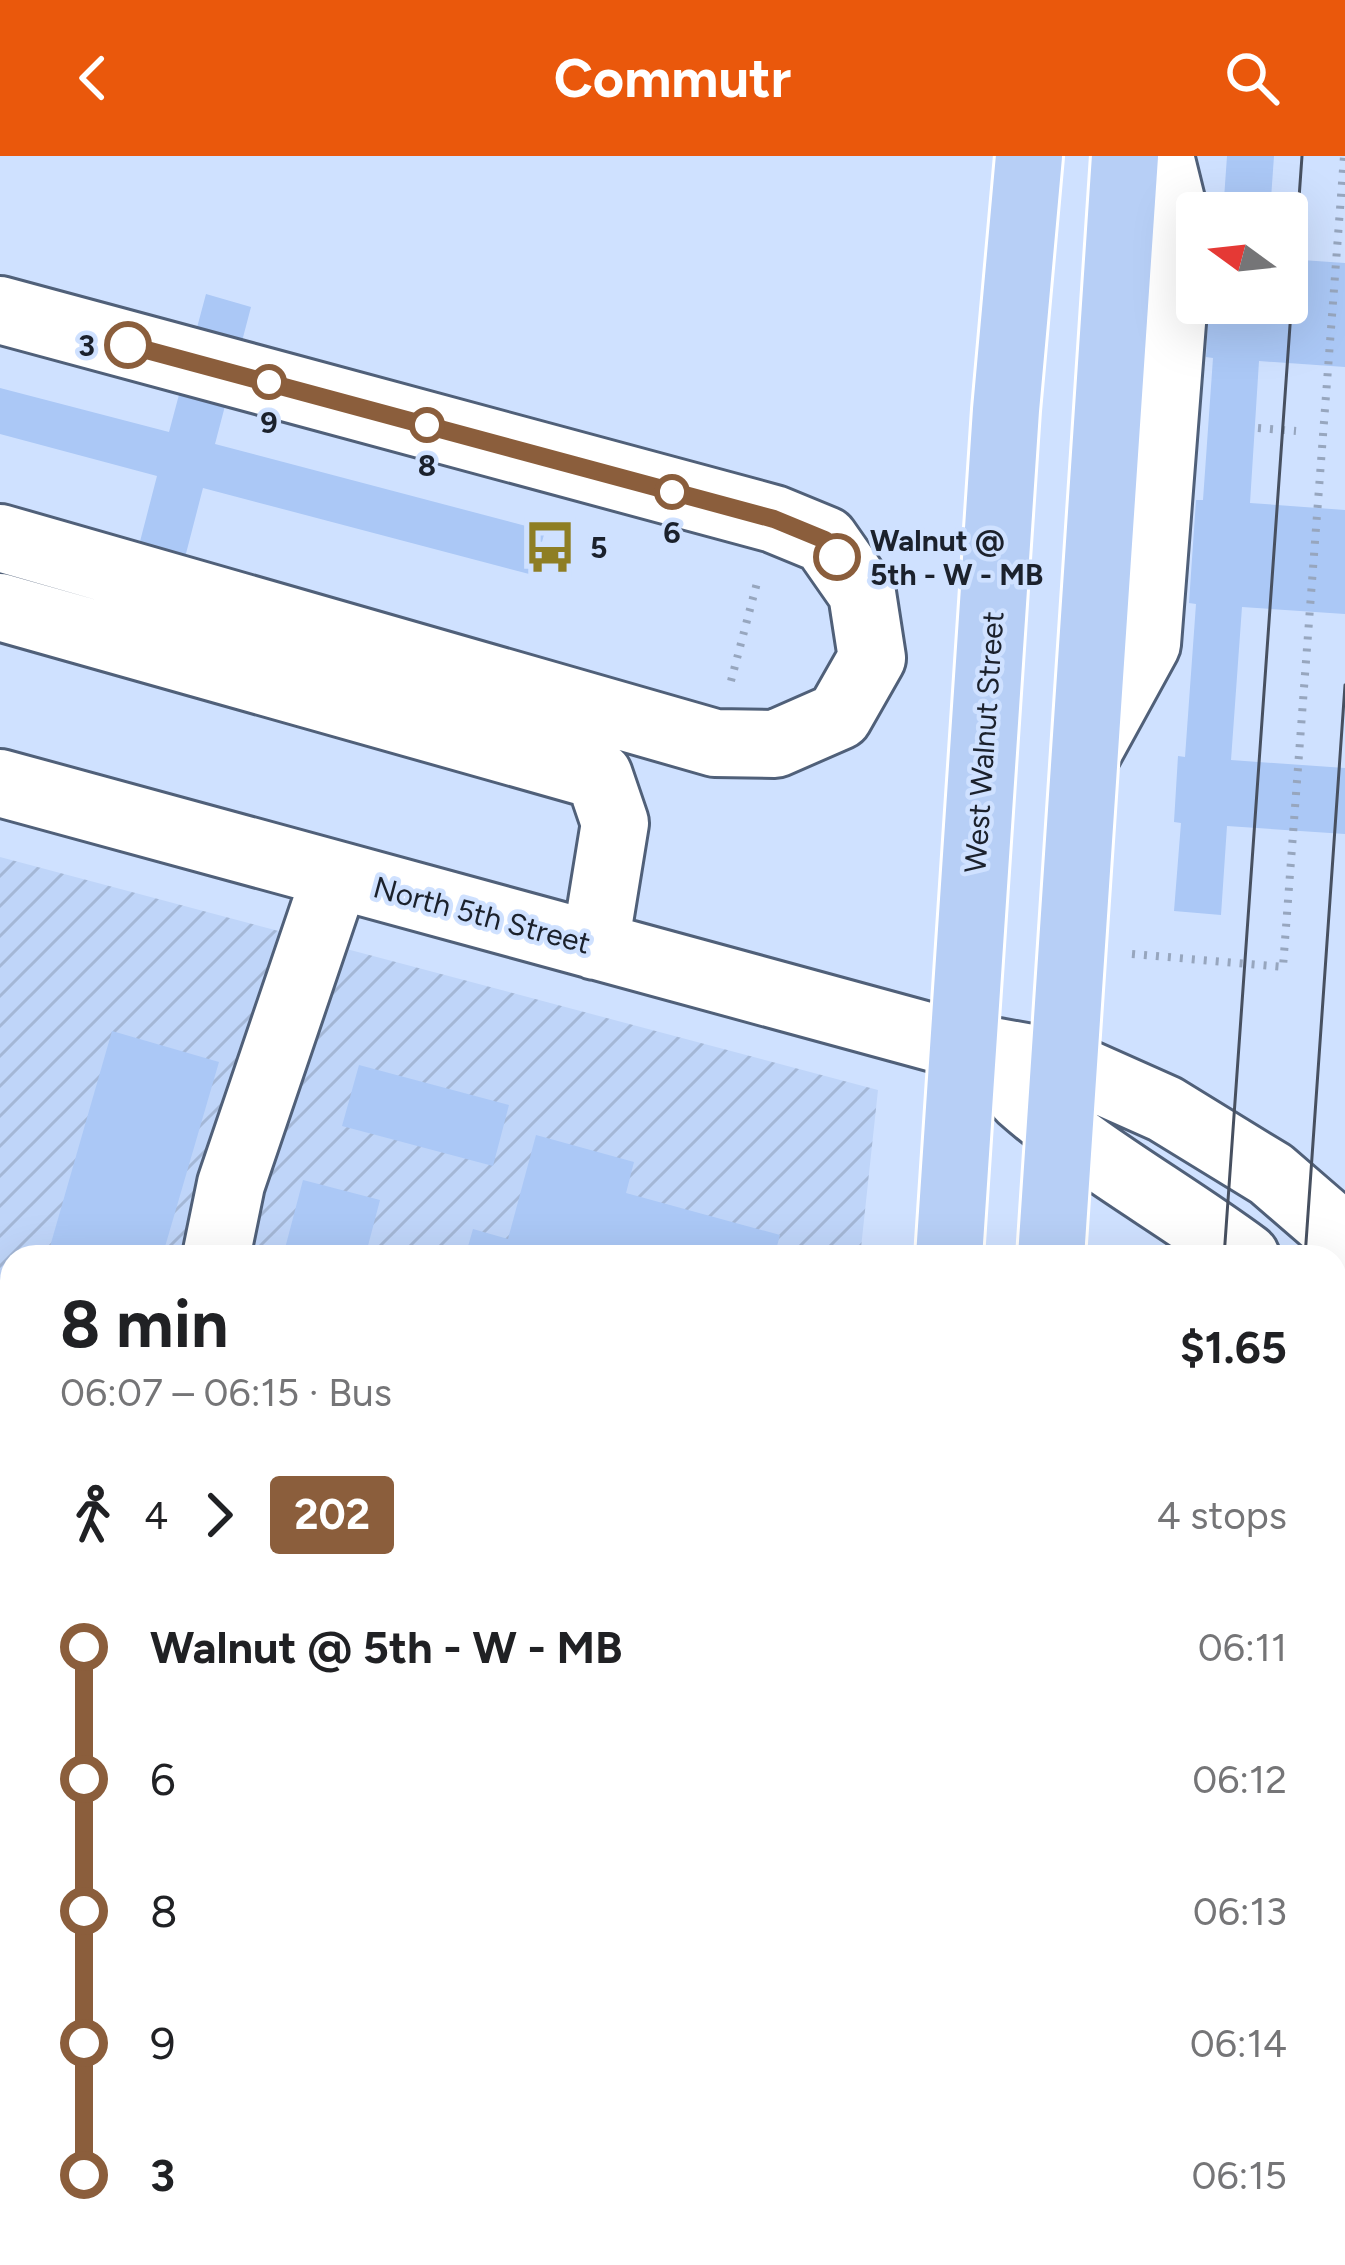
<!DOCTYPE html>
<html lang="en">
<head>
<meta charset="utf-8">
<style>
	:root { --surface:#fff; --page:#f6f6f6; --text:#202124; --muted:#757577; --accent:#ea580c }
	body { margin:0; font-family:Figtree,sans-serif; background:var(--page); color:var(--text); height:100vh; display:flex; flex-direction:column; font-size:45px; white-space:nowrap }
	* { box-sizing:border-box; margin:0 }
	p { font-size:39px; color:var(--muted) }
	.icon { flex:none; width:66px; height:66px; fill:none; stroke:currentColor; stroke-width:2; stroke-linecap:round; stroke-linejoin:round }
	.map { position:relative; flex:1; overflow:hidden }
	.side { position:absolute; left:0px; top:1089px; width:1347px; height:1020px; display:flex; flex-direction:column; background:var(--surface); border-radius:36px 36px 0 0; box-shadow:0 12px 48px #0002 }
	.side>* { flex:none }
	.badge { padding:0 24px; border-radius:9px; font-size:42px; line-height:78px }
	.needle { width:78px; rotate:285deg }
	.controls { position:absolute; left:1176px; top:36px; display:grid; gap:24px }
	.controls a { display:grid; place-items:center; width:132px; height:132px; border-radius:12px; background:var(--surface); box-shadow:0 12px 48px #0002; font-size:60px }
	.map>.badge { position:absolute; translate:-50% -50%; box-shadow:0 0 0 6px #fff }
	.legs { display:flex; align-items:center; gap:18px; height:132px; padding:0 60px; font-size:39px }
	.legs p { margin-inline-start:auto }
	.summary { display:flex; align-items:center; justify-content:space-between; height:204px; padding:0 60px }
	h1 { font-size:66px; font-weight:700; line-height:90px }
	ul { padding:0 60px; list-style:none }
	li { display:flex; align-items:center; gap:42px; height:132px; font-size:45px }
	li i { display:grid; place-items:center; width:18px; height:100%; margin:0 15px; background:currentColor }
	li i::after { content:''; width:30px; height:30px; margin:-15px; border:9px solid; border-radius:50%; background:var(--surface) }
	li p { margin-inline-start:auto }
	li:first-child i { background:linear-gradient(#0000 50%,currentColor 0) }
	li:last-child i { background:linear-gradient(currentColor 50%,#0000 0) }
	header { display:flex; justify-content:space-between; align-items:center; height:156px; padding:0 60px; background:var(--accent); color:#fff; font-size:54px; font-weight:700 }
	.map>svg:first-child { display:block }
</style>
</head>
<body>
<header><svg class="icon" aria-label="back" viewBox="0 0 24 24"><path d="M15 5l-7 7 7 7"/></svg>Commutr<svg class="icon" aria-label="search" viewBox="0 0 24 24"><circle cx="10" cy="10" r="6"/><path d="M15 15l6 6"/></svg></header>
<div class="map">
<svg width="1345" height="2109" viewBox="0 0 1345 2109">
	<defs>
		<pattern id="industrial-furrows" width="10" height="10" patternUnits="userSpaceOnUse" patternTransform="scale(3)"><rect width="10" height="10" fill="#bfd5f9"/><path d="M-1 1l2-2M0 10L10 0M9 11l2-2" fill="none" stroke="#a4b7d6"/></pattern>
	</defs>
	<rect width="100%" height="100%" fill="#cfe1ff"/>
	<path fill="url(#industrial-furrows)" d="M0,701L878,934L860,1101H12V1717L0,1707Z"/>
	<path fill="#abc8f6" d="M1227,0H1274L1270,57H1223Z
		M1287,103L1345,107V211L1259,205L1250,347L1345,354V458L1242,451L1231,604L1345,612V678L1227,670L1221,759L1174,755L1181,667L1174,666L1178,600L1185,601L1196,448L1189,447L1196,344H1203L1213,202L1206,201L1209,147H1287Z
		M206,138L251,151L215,288L545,375L533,419L203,332L168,467L122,455L157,320L0,278V232L169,276Z
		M112,875L219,906L162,1101H47Z
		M359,909L509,949L493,1010L342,970Z
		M536,979L634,1006L626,1037L780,1079L774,1101H465L473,1073L508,1083Z
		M303,1024L380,1044L365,1101L283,1100Z
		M11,1227L12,1228V1391L0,1387V1243L6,1245Z
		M0,1537L12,1545V1644L0,1635Z"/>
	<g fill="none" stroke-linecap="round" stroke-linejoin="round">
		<g stroke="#506079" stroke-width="72">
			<path id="minor" d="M0,154L774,363L825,384L862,437L872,502L839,560L775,588L715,587L0,382
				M0,451L599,620L615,667L595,790
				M1085,601L1147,488L1179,77L1160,0
				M0,627L964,890L1064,908L1165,953L1271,1018L1345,1082
				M1021,941C1090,1002 1172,1046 1246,1101
				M216,1101L231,1028L336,719
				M1335,1187L1345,1197
				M0,1440L12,1444"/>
		</g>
		<g stroke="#fff" stroke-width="72">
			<path id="major" d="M949,1101L1006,254L1029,0
				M1051,1101L1125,0
				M855,2109L857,2097
				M953,2109L954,2097"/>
		</g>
		<path stroke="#97a6be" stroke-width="8" stroke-dasharray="3 9" stroke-linecap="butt" d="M1258,272L1296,275
			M731,525L758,423
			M1132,798L1283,811L1344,0"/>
		<use href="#minor" stroke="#fff" stroke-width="66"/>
		<use href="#major" stroke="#b7cff6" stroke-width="66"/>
		<path stroke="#475060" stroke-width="3" d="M1224,1101L1302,0
			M1305,1101L1345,529
			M1171,2109L1172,2097
			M1235,2109L1236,2097"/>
		<path stroke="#475060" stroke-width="9" stroke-dasharray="6 12" stroke-linecap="butt" d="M1335,1453L1345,1316
			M1287,2109L1288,2097"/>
	</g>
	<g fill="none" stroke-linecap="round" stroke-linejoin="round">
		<g stroke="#fff" stroke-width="27">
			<path id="line-1" d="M128,189L774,363L825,384L837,401"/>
		</g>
		<use href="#line-1" stroke="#8b5e3c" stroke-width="18"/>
	</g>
	<defs>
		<g id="bus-bare" transform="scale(4.14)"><path d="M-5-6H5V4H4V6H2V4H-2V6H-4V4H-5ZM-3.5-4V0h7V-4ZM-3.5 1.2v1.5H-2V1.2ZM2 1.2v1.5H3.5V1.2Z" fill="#8e7e24" stroke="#cfe1ff" stroke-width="2.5" paint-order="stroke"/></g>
	</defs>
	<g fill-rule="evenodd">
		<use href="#bus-bare" x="550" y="391"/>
	</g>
	<g fill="#fff" stroke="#8b5e3c" stroke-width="6">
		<circle cx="128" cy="189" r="21"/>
		<circle cx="269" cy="226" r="15"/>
		<circle cx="427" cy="269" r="15"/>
		<circle cx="672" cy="336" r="15"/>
		<circle cx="837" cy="401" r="21"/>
	</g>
	<g text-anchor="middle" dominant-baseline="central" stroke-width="9" stroke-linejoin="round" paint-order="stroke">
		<g font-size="30" font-weight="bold" fill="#1b212c" stroke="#cfe1ff">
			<text x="95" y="189" text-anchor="end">3</text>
			<text x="269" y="266">9</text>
			<text x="427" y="309">8</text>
			<text x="672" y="376">6</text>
			<text x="870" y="384" text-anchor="start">Walnut @<tspan x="870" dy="34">5th - W - MB</tspan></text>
		</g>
		<g font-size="30" font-weight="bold" fill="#1b212c" stroke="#cfe1ff" text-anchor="start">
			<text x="590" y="391">5</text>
		</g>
		<g font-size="30" fill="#1b212c" stroke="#cfe1ff">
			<text transform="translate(984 586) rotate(-86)">West Walnut Street</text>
			<text transform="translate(482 759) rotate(15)">North 5th Street</text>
		</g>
	</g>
</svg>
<div class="controls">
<a><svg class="needle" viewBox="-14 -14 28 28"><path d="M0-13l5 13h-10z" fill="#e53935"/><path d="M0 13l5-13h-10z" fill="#757577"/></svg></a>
</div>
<section class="side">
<div class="summary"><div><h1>8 min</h1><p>06:07 – 06:15 · Bus</p></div><b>$1.65</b></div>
<div class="legs"><svg class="icon" aria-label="walk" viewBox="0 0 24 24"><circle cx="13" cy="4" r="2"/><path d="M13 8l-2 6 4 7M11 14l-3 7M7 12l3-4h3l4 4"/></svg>4<svg class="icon" aria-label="forward" viewBox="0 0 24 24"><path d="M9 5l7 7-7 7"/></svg><b class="badge" style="background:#8b5e3c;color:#fff">202</b><p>4 stops</p></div>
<ul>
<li><i style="color:#8b5e3c"></i><b>Walnut @ 5th - W - MB</b><p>06:11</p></li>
<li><i style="color:#8b5e3c"></i><span>6</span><p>06:12</p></li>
<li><i style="color:#8b5e3c"></i><span>8</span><p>06:13</p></li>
<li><i style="color:#8b5e3c"></i><span>9</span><p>06:14</p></li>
<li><i style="color:#8b5e3c"></i><b>3</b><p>06:15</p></li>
</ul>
</section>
</div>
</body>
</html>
